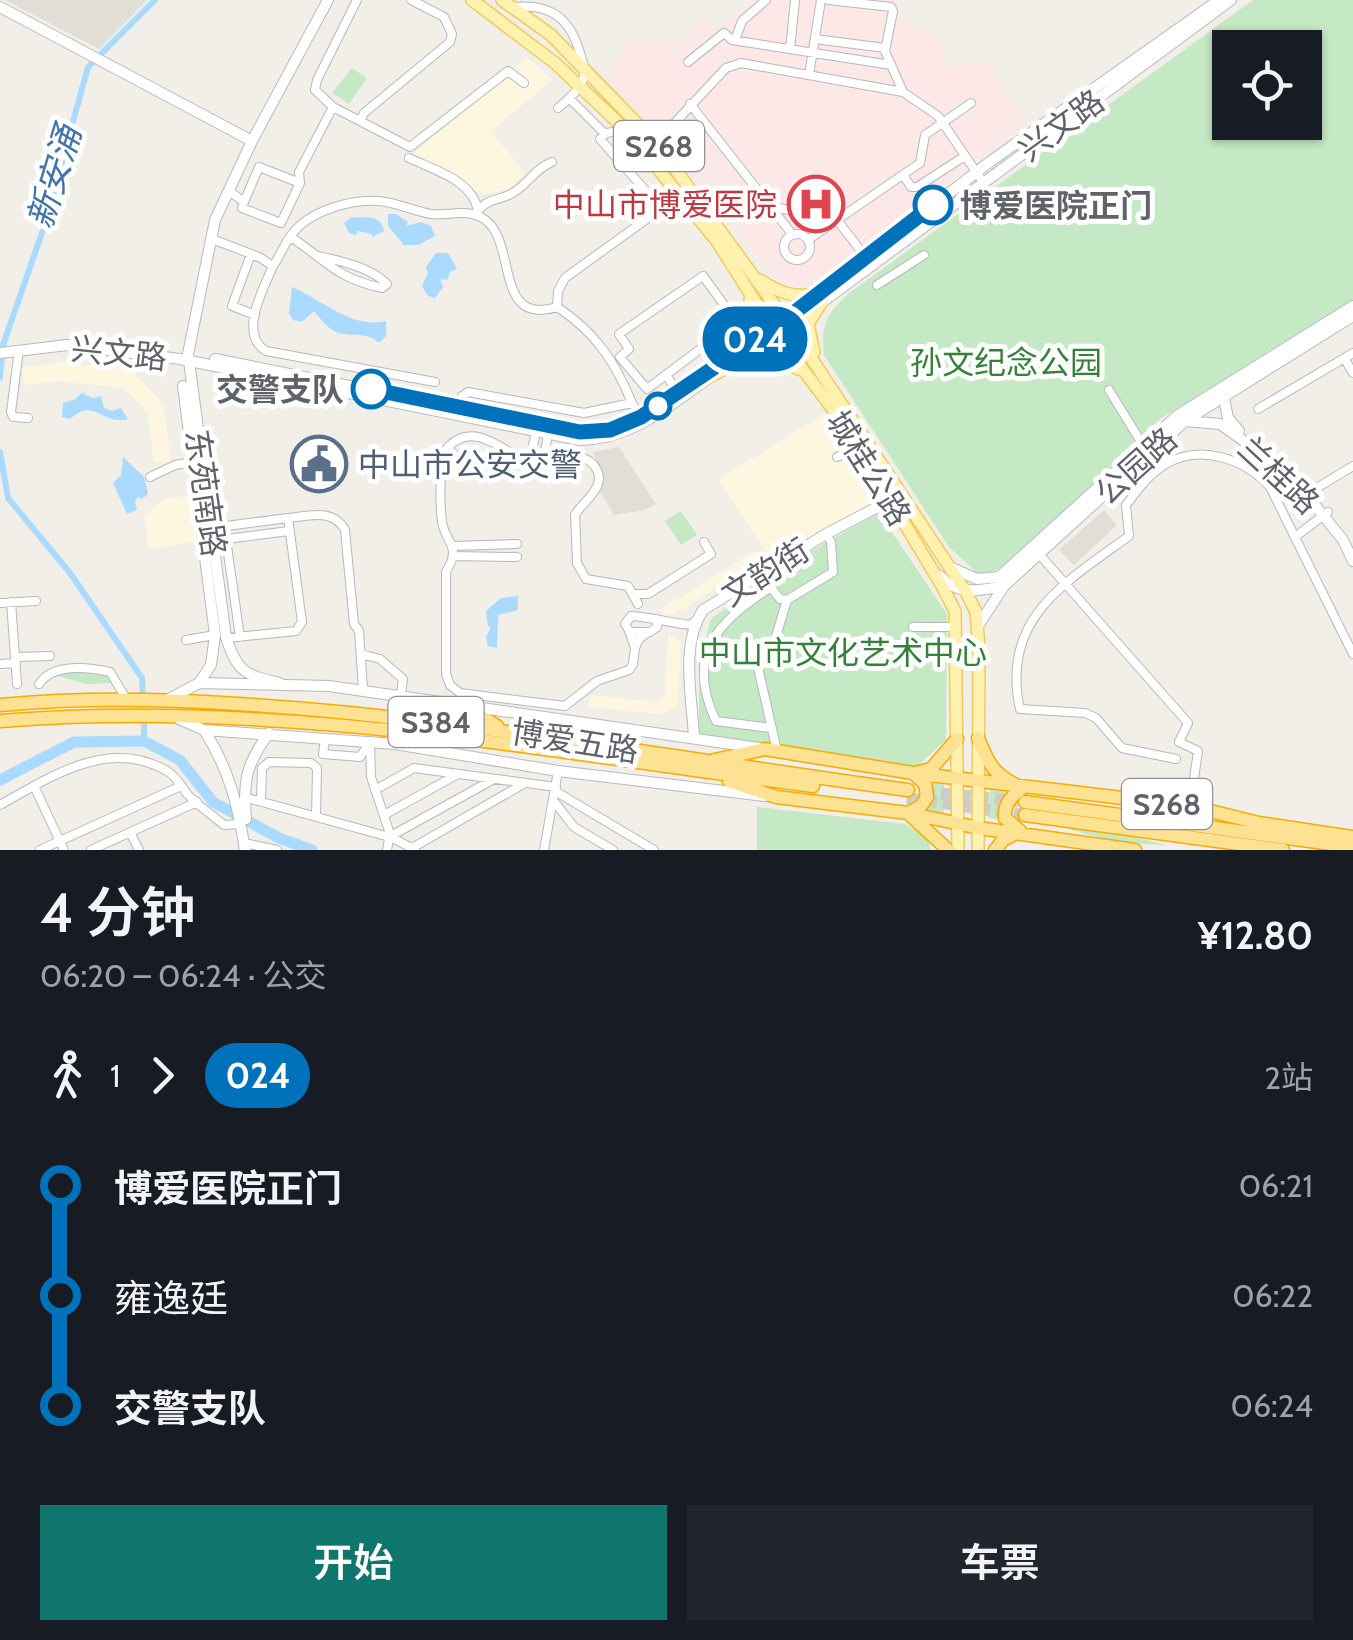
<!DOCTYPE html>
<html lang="zh">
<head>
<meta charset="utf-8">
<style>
	:root { --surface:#171b24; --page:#20242c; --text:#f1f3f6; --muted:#9ea1a6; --accent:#0f766e }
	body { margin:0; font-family:Cabin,"Noto Sans SC",sans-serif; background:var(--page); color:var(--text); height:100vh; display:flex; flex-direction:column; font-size:38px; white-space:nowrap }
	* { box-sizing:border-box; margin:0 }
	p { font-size:32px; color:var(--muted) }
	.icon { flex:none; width:55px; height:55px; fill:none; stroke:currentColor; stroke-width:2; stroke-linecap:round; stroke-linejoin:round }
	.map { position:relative; height:850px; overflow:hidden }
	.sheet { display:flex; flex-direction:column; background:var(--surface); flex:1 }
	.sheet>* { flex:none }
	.badge { padding:0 20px; border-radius:32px; font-size:35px; line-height:65px }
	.tools { position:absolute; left:1212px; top:30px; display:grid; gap:20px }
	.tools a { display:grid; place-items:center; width:110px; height:110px; border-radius:0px; background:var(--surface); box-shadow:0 2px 8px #0004; font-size:50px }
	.map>.badge { position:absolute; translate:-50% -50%; box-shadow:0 0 0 5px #fff }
	.legs { display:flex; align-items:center; gap:15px; height:110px; padding:0 40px; font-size:32px }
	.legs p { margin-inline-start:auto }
	.headline { display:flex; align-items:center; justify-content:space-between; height:170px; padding:0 40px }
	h1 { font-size:55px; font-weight:600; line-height:75px }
	.action { display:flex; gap:20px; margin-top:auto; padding:20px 40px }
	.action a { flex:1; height:115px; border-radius:0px; background:var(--accent); color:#fff; font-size:40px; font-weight:600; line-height:115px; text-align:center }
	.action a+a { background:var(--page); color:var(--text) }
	ul { padding:0 40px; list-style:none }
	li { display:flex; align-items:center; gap:35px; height:110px; font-size:38px }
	li i { display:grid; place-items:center; width:15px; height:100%; margin:0 12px; background:currentColor }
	li i::after { content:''; width:25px; height:25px; margin:-12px; border:8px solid; border-radius:50%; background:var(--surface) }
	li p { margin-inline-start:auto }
	li:first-child i { background:linear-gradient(#0000 50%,currentColor 0) }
	li:last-child i { background:linear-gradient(currentColor 50%,#0000 0) }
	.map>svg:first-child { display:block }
</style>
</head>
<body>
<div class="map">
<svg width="1353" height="850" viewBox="0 0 1353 850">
	<rect width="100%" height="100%" fill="#f1efe8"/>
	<path fill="#fef7e0" d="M527,57L552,80L491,131L525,174L509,189L485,194L471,190L415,153Z
		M61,362L130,369L163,403L171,461L154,462L147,412L124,388L62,381L25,385L21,368Z
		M824,414L880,499L770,559L719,479Z
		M190,496L196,541L148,550L145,516L164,499Z
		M754,551L760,560L675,614H663L660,610Z
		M668,633L681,642L677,707L660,714L589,707L590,695L653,702L665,697Z"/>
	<path fill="#e1ded6" d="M5,0H147L99,49Z
		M619,447L656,504L645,510L614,515L600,491L604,478L593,452Z
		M1104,510L1117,525L1074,565L1059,550Z"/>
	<path fill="#fce8e6" d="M754,0H897V18L940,39L946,67L986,61L1026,124L806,285L783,283L606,79L627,44L681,41L705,18L717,28Z"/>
	<path fill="#c5e8c5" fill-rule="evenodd" d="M1253,0H1353V303L1161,418L1013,561L989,573L978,574L949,547L824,355C821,324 826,315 848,294ZM1230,48H1305V122H1230Z
		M352,68L367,78L349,104L332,93Z
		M681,511L697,535L681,545L665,521Z
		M879,513L947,614L946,740L916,767L699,734V664L711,619L770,574Z
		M56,671L105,673L114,683L86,684L51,674Z
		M922,777L944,781V813L922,811Z
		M990,788L1010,790L1008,822L988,818Z
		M757,807L905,824L927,837L931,850H757Z
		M1058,826L1125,835L1166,845C1124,844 1097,838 1058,826Z"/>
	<path fill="#aadaff" d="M388,214H396L408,222L406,226L421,222L431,226L435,236L418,245H404L388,226Z
		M351,217C365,218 381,214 384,231L372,237V234L358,231L356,235L349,233L344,223Z
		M436,253H448L457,269L450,272L447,280L440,279L443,287L435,298L428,296L422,286L428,273L426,267Z
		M292,287C321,299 353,330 386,321V336L379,343C365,329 346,340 331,329C325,325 318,316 314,311L302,322L293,320L289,313Z
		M82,393L93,398L101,396L104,408L112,411L121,408L128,419C101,426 95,396 70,419L62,417L63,403L74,400Z
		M123,457L144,477L148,494L142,499L138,497L135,502L137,510L127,514L113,483L121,475Z
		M518,596V610L498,615L497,648L488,646L486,637L491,627L488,626L486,611L501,598Z"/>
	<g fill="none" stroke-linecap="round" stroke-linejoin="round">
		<path stroke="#aadaff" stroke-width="6" d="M0,378L3,345L44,227L88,67L155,0
			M0,452L8,498L70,573L142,678L143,699
			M144,717V741"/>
		<path stroke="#aadaff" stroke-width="11" d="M0,780L74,742L144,741L180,760L213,802L279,838L312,850"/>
		<path stroke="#ccccc8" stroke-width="12" stroke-dasharray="12 6" stroke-linecap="butt" d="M923,792L1018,801
			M907,798L1025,815"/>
		<g stroke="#b5b8bc" stroke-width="10">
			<path id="street" d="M828,0L891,7L893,11L885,51L903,92
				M514,7C550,3 570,18 580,53C582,61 586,69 584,76C581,90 568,99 558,108
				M815,39L885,48
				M735,40L742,21L766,0
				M790,49L795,0
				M688,62L724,33L732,40L891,65
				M809,75L821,0
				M569,98L605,134
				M690,104L792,234
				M333,107L410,147L508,71L524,83
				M360,121L364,113L450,42L452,34L444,17L411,0
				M627,130L606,133L600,139L661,208L679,194
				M656,143L726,68L741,63L903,92L938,116L983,182
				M409,158C434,170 473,180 478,211
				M903,175L911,187H917L965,156
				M229,191L244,202L242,208L281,223L300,183L299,172L333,107L315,90L317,80L357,0
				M244,202L259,167L300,183
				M770,206L837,220L865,256
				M475,215C488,197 492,203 511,194C527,186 534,169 552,162
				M784 247a13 13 0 1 1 26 0a13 13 0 1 1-26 0Z
				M291,237C328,262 336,278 382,288L387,284C370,267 341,261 318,256
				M212,239L259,257L273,266C280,256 285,242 293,233C310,211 351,199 378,201C396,202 413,211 431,214C449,216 467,208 484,219C518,241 493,327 557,307
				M808,240L920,163L925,135L971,103
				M251,254L232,306L255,315
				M273,266C263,290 238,334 266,351L435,382
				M703,276L730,313L727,329L647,389L620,357L629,349L619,334Z
				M877,285L924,255
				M19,350L11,412L13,417L28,418
				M1344,358L1353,373
				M666,375L678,393
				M1109,390L1146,450
				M632,403C615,361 594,331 557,307L558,291L565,278L648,218
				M459,407L462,396L468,392L584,413L632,403L641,417
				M1258,409L1353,353
				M448,448L463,464
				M837,457L858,447
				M529,463L536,432
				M542,465L548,435
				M150,477L175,465L193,462
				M1310,492L1353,466
				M288,518C309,516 333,508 345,530L354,624L359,631L363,689
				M211,528L288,518L302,622L296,631L226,638
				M211,528L226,539L240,637
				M1295,537L1328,512
				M226,539L289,531
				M453,546L517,544
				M1039,554L1188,723L1179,742L1198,751L1190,806
				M453,556L517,557
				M760,573L780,599L787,600L833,572L831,542L826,534
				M771,587C718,622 684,654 716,721L771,728
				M635,594H648L711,554L704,542
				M11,602L17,684
				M0,603L36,601
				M657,622V627L650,632H630L625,624L631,616C652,617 669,623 691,625L695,621
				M913,627H955
				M629,631L635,648L639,639L648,632
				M186,640L215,635
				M635,648L633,664L629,670L597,681L565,706L460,693L450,685L446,674V572C462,546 446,544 442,522C440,506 438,457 449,446C477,418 509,458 533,464C553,468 583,443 597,470C606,488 582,502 575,515L577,563L586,579L628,586L638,604
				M361,654L380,659L403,679L401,694
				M15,657L50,656
				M0,664L16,663
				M39,684C53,663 88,667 110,672L127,700
				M325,738L323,754L360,757L370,742
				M370,742L371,777L390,834L387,850
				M777,751L754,650L774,643L787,600
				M1176,759L1122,748L1096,718L1085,713L1020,709C1000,618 1066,582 1129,536L1126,505C1137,491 1148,475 1164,465C1200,443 1245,459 1270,487L1353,654
				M34,786L64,850
				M375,790L414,768L556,787
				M555,791L654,850
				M244,797L393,838L415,850
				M553,800L574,827L613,850
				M261,801L262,768L269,762L311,763L317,768L316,816
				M0,805C50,777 109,737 167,771C176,776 182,787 188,795C199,806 212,815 224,825L241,824
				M384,815L458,774
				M130,832L139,850
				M389,837L494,779
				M249,844L277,850
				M412,848L525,783
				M40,850L181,786
				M91,850L197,802
				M544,850L558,771"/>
		</g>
		<g stroke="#b6babf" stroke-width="12">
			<path id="secondary" d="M0,7L252,141
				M0,353L67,345L180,359L580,440C635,439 672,403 716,373
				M739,358L790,326L1231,0
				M215,359L580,432C609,433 631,423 655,408
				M707,373L785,319L991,161L1219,0
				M183,386L215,635L211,665L199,683
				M1223,393L1228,418L1239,431
				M1185,421L1220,424L1258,451L1306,494L1343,540L1353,561
				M950,567L977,579L999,577L1178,415L1353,306
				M940,576C959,597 979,590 1004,586
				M978,626L1004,586L1185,421L1353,316
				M280,683C245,675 237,672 226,637L188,354L215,220L252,141L328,0
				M169,699L199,683L329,686L759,748
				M179,719L204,730L395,744L558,771L765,796
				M204,730C229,769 238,805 245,850
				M694,737C692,697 680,645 703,610L826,534L889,501
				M246,819C243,781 246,764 269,733"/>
		</g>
		<g stroke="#f2c960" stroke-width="14">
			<path id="primary" d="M472,0L555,63L628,132L716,240L776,334L847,428L942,586L955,611L958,850
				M502,0L551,35L656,143L790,326L966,592L976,612L979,648L978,850
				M760,280C780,293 793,298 816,294
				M738,351C749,335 755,318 750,299
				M814,352L808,324L823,300
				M711,376C746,359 762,344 798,369"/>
		</g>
		<g stroke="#f9ab00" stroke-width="15">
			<path id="highway" d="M461,704L497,726
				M0,705C116,694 234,702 350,713C537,732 722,765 908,790
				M0,721C277,699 539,751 813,786
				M978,738C989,766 994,775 1022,788C1011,797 1004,803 1005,818L1020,831L1003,840L995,850
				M714,760L765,749L913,773L1190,806L1259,823L1353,837
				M918,772L931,769L957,739
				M729,781L776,797L908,813L979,828L1135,850
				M1025,802L1353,847
				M908,813L921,806L927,797L925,784L913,773
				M910,815L948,850
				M1025,815L1283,850"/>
		</g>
		<use href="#street" stroke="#fff" stroke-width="8"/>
		<use href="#secondary" stroke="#fff" stroke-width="10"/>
		<use href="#primary" stroke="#fff2af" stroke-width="11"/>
		<use href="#highway" stroke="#fde293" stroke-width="12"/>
	</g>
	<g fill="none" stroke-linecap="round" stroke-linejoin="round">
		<g stroke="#fff" stroke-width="22">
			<path id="line-1" d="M371,389L580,432L610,430L641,417L786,319L933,205"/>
		</g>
		<use href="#line-1" stroke="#0072bc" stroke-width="15"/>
	</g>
	<defs>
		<g id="hospital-ring" transform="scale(2.875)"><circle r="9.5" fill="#fff" stroke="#e0444e" stroke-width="1.5"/><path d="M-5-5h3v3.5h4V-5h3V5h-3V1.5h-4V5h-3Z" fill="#e0444e"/></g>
		<g id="civic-ring" transform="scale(2.875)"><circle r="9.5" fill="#fff" stroke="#5c6f8a" stroke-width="1.5"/><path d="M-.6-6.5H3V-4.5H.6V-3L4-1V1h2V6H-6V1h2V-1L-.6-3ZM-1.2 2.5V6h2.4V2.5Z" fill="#5c6f8a"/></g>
	</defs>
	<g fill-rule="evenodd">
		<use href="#hospital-ring" x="816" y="204"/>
		<use href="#civic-ring" x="319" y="464"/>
	</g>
	<g fill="#fff" stroke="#0072bc" stroke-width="5">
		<circle cx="933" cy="205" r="18"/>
		<circle cx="371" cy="389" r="18"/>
		<circle cx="658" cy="406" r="12"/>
	</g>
	<g text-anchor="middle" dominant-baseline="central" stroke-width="10" stroke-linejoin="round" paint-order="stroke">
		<g fill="#fff" stroke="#8f9295" stroke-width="2.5">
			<rect x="614" y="121" width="90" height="50" rx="8"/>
			<rect x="388.5" y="697" width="95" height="50" rx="8"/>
			<rect x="1122" y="779" width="90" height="50" rx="8"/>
		</g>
		<g font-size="30" font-weight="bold" fill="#5f6368">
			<text x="659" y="146">S268</text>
			<text x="436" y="722">S384</text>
			<text x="1167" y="804">S268</text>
		</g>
		<g font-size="32" fill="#5f6368" stroke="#fff">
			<text transform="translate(1061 125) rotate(-36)">兴文路</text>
			<text transform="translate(119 353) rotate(6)">兴文路</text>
			<text transform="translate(1136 466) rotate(-42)">公园路</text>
			<text transform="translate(869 468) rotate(58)">城桂公路</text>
			<text transform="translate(1279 475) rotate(43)">兰桂路</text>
			<text transform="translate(206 493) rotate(82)">东苑南路</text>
			<text transform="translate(765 572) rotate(-32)">文韵街</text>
			<text transform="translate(575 741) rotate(9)">博爱五路</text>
		</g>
		<g font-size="32" fill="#be3a42" stroke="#fff" text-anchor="end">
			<text x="777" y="204">中山市博爱医院</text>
		</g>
		<g font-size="32" font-weight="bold" fill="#5f6368" stroke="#fff" text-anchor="start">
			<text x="960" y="205">博爱医院正门</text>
			<text x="344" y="389" text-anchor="end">交警支队</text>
		</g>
		<g font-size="32" fill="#348238" stroke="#fff">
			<text x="1006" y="362">孙文纪念公园</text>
			<text x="843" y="652">中山市文化艺术中心</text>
		</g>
		<g font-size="32" fill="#4e5e75" stroke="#fff" text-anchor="start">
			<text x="358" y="464">中山市公安交警</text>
		</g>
		<g font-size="35" font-style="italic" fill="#4174aa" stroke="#fff">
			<text transform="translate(54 177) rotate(-73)">新安涌</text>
		</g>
	</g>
</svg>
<div class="tools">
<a><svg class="icon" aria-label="locate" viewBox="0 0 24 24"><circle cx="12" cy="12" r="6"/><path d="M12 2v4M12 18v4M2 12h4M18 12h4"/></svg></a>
</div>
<b class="badge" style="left:755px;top:339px;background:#0072bc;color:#fff">024</b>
</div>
<section class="sheet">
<div class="headline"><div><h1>4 分钟</h1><p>06:20 – 06:24 · 公交</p></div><b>¥12.80</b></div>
<div class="legs"><svg class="icon" aria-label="walk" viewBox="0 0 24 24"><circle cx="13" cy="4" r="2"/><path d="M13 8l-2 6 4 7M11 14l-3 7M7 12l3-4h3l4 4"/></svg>1<svg class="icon" aria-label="forward" viewBox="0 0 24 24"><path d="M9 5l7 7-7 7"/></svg><b class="badge" style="background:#0072bc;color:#fff">024</b><p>2站</p></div>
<ul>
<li><i style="color:#0072bc"></i><b>博爱医院正门</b><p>06:21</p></li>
<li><i style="color:#0072bc"></i><span>雍逸廷</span><p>06:22</p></li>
<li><i style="color:#0072bc"></i><b>交警支队</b><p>06:24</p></li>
</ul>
<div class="action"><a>开始</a><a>车票</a></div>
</section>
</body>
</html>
